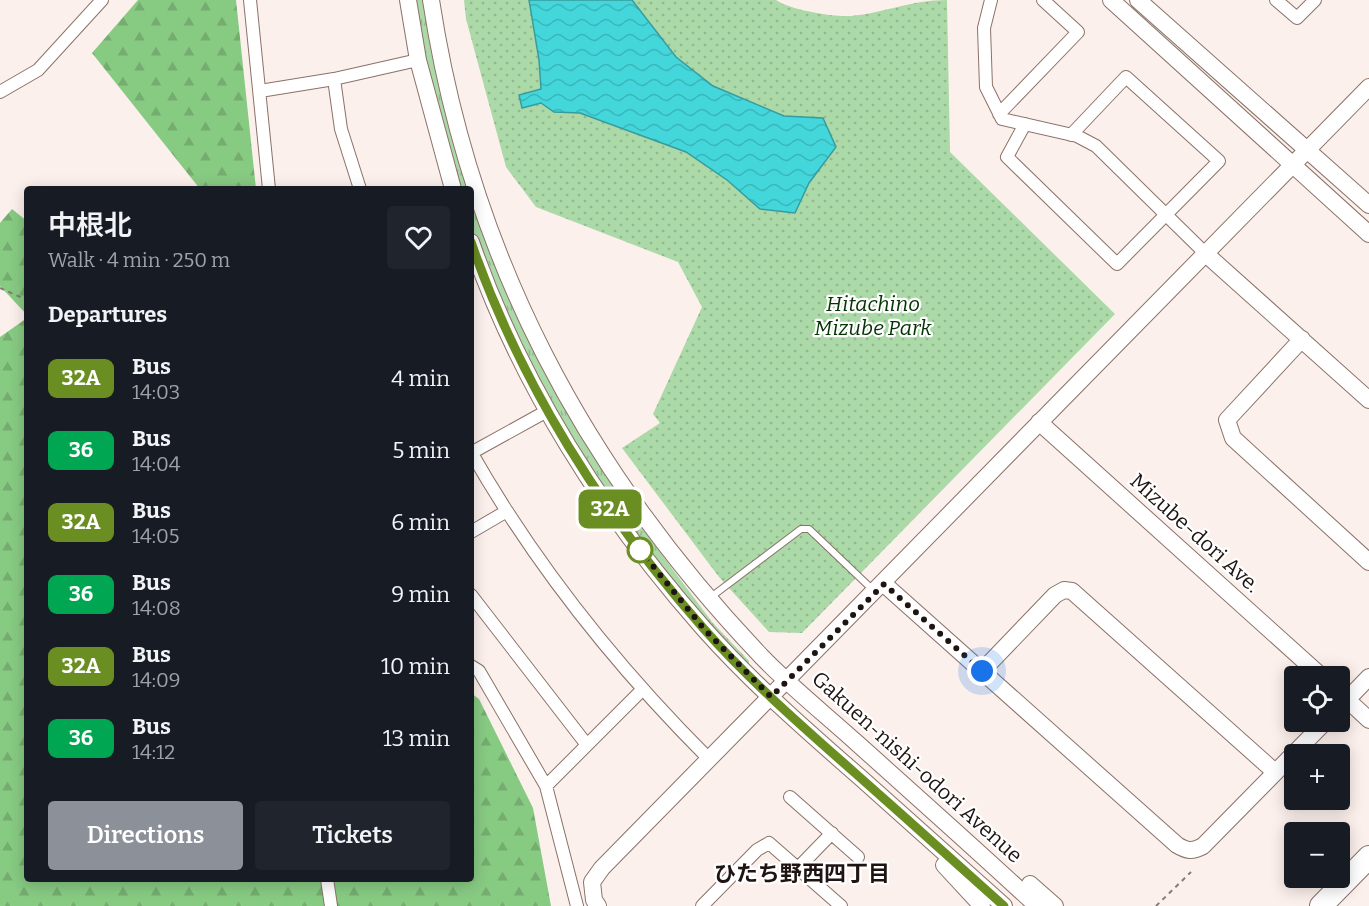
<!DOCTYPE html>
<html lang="en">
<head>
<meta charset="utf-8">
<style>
	:root { --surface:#171b24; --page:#20242c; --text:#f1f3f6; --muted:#9ea1a6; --accent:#8c9099 }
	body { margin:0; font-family:Bitter,"Noto Sans JP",serif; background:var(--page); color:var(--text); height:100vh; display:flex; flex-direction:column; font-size:22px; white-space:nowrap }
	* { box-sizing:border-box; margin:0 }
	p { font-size:20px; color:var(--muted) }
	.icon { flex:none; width:33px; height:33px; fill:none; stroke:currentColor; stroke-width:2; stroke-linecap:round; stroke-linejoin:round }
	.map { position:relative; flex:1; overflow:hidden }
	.drawer { position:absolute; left:24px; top:186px; width:450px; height:696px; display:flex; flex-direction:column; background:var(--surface); border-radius:6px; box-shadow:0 3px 15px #0003 }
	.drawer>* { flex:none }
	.badge { padding:0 12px; border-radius:9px; font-size:21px; line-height:39px }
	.buttons { position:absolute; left:1284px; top:666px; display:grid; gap:12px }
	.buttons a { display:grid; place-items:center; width:66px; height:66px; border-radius:6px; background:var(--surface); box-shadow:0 3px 15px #0003; font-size:30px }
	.you { position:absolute; width:30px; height:30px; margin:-15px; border:4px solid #fff; border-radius:50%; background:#1a73e8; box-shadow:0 0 0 9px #1a73e833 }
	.map>.badge { position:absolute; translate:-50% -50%; box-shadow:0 0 0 3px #fff }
	h2 { padding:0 24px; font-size:22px; line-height:54px }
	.round { display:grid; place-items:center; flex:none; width:63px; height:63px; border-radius:6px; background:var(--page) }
	.headline { display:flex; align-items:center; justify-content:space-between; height:102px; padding:0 24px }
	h1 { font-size:28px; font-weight:600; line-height:45px }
	.primary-button { display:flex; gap:12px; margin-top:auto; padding:12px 24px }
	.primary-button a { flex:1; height:69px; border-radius:6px; background:var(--accent); color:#fff; font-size:24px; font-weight:600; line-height:69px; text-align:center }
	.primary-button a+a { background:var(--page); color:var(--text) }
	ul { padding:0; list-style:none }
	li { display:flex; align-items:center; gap:18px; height:72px; padding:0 24px }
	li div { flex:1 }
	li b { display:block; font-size:22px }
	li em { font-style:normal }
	li .badge { min-width:66px; font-weight:700; text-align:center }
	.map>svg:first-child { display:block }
</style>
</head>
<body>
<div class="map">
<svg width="1369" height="906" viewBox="0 0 1369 906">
	<defs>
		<pattern id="grass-tufts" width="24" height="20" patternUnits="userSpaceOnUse" patternTransform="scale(1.5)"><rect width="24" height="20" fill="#abd9a7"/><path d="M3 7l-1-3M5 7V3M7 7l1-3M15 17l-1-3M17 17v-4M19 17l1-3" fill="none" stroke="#93b98f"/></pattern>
		<pattern id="forest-firs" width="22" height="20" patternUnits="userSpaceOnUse" patternTransform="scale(1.5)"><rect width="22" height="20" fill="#87ca82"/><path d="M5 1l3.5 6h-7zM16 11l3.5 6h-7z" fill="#74ad6f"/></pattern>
		<pattern id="park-dots" width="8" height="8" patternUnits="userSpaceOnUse" patternTransform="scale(1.5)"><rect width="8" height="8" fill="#abd9a7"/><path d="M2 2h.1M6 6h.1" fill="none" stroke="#93b98f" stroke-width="1.8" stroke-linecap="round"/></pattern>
		<pattern id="water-waves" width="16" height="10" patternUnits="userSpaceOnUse" patternTransform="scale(1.5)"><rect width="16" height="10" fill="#43d6db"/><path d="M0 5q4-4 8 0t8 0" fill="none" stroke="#3ab7bb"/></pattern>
	</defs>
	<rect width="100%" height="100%" fill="#fcf0ec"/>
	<path fill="url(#grass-tufts)" d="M415,0H425L469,189H459L426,64Z
		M471,196L530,343L564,407L633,516L712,622L749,661V664L673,585L628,527L552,407L483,264L471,229Z"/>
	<path fill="url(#forest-firs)" d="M138,0H236L256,189H200L92,53Z
		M12,209L27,221V315L0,286V223Z
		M27,318V879H471V693L479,699L533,808L551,906H0V337Z"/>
	<path fill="url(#park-dots)" d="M464,0H776C791,10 832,17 851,16C884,13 911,0 947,0L950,152L1115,314L802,633L769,632L719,577L622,448L660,423L653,414L702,307L678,262L536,207L506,167L466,19Z"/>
	<path fill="url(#water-waves)" stroke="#389c9e" stroke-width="1.5" d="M529,0H632L676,57L713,86L784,116L823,118L836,147L809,183L795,213L760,209L727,180L686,152L580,113L554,112L541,103L522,108L519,95L541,89L539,60Z"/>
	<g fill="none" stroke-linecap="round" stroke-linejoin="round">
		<g stroke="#8a7268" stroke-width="8">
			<path id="lane" d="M711,597L801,529H809L873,590"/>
		</g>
		<g stroke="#8a7268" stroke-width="14">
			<path id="street" d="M250,0L269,189
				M991,0L984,28L986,87L1002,119L1077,136L1096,146L1207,255
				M1276,0L1297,18L1315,0
				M334,79L341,129L360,189
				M260,91L334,79L418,60
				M0,92L38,70L102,0
				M999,114L1078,32L1043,0
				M1025,124L1007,157L1117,264L1219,161L1126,77L1071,135
				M471,452C536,566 616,666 709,759
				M471,453L547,411
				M471,532L507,511
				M471,595L587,745
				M471,666L479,671L546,786L577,906
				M546,786L642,690
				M790,797L858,857
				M798,868L832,833
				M327,879L331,906
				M702,906L757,850L769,843L841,906"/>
		</g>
		<g stroke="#8a7268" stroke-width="18">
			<path id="secondary" d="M408,0L418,60L453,189
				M431,0C470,256 584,470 762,657C792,688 826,715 858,744C918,798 978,851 1037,906
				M1111,0L1369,234
				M1138,0L1369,205
				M471,242C520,384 604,516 704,629C752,683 807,731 862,779C909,821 957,864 1004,906
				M1207,255L1369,400
				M1302,339L1227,420L1233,438L1369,562
				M1039,422L1321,676
				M884,584L1177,845C1187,851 1192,852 1203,846L1325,722
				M982,671L1055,595L1064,590L1072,591L1275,772
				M1340,693L1369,720
				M1340,707L1369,677
				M944,865L982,906
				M1030,884L1055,906
				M598,906L594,900L592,882L602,868L1369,87"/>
		</g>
		<g stroke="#8a7268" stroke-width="24">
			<path id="highway" d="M1321,906L1369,857"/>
		</g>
		<path stroke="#867b77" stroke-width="2" stroke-dasharray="4.5 4.5" stroke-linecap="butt" d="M0,288L27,300
			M1156,906L1191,872"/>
		<use href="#lane" stroke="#fff" stroke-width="6"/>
		<use href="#street" stroke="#fff" stroke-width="12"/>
		<use href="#secondary" stroke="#fff" stroke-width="16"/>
		<use href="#highway" stroke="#fff" stroke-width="22"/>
	</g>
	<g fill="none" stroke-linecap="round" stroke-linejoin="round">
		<g stroke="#fff" stroke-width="14">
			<path id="line" d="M471,242C520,384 604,516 704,629C750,681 803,727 855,773C905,817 955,862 1004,906"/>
		</g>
		<use href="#line" stroke="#6b8e23" stroke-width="9"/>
		<path stroke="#1e1411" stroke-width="6" stroke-dasharray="0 10.8" d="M640,550L705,630L771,697L884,584L982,671"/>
	</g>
	<circle fill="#fff" stroke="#6b8e23" stroke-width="3" cx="640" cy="550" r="12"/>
	<g text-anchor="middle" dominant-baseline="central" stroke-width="4.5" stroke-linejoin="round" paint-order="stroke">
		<g font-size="21" font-style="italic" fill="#043404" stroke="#fff">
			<text x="873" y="304">Hitachino<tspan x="873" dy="24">Mizube Park</tspan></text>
		</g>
		<g font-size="21" fill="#1e1411" stroke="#fff">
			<text transform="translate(1195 533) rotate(42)">Mizube-dori Ave.</text>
			<text transform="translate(917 767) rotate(42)">Gakuen-nishi-odori Avenue</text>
		</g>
		<g font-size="22" font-weight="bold" fill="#1e1411" stroke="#fff">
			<text x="802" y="873">ひたち野西四丁目</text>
		</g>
	</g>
</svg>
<div class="buttons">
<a><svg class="icon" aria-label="locate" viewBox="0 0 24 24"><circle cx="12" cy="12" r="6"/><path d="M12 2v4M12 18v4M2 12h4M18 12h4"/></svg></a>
<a>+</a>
<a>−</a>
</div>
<div class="you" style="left:982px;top:671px"></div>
<b class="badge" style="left:610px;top:509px;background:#6b8e23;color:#fff">32A</b>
<section class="drawer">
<div class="headline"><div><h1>中根北</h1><p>Walk · 4 min · 250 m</p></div><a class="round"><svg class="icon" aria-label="heart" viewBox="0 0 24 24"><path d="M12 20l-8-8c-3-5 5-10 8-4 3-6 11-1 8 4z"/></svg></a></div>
<h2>Departures</h2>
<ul>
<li><span class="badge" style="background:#6b8e23;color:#fff">32A</span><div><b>Bus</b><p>14:03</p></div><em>4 min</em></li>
<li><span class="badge" style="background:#00a651;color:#fff">36</span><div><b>Bus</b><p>14:04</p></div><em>5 min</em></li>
<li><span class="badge" style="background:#6b8e23;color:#fff">32A</span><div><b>Bus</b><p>14:05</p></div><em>6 min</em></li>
<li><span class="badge" style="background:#00a651;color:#fff">36</span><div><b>Bus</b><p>14:08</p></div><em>9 min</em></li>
<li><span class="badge" style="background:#6b8e23;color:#fff">32A</span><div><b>Bus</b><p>14:09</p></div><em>10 min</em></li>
<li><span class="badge" style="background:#00a651;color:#fff">36</span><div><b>Bus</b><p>14:12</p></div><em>13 min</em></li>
</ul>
<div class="primary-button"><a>Directions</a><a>Tickets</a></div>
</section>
</div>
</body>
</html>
